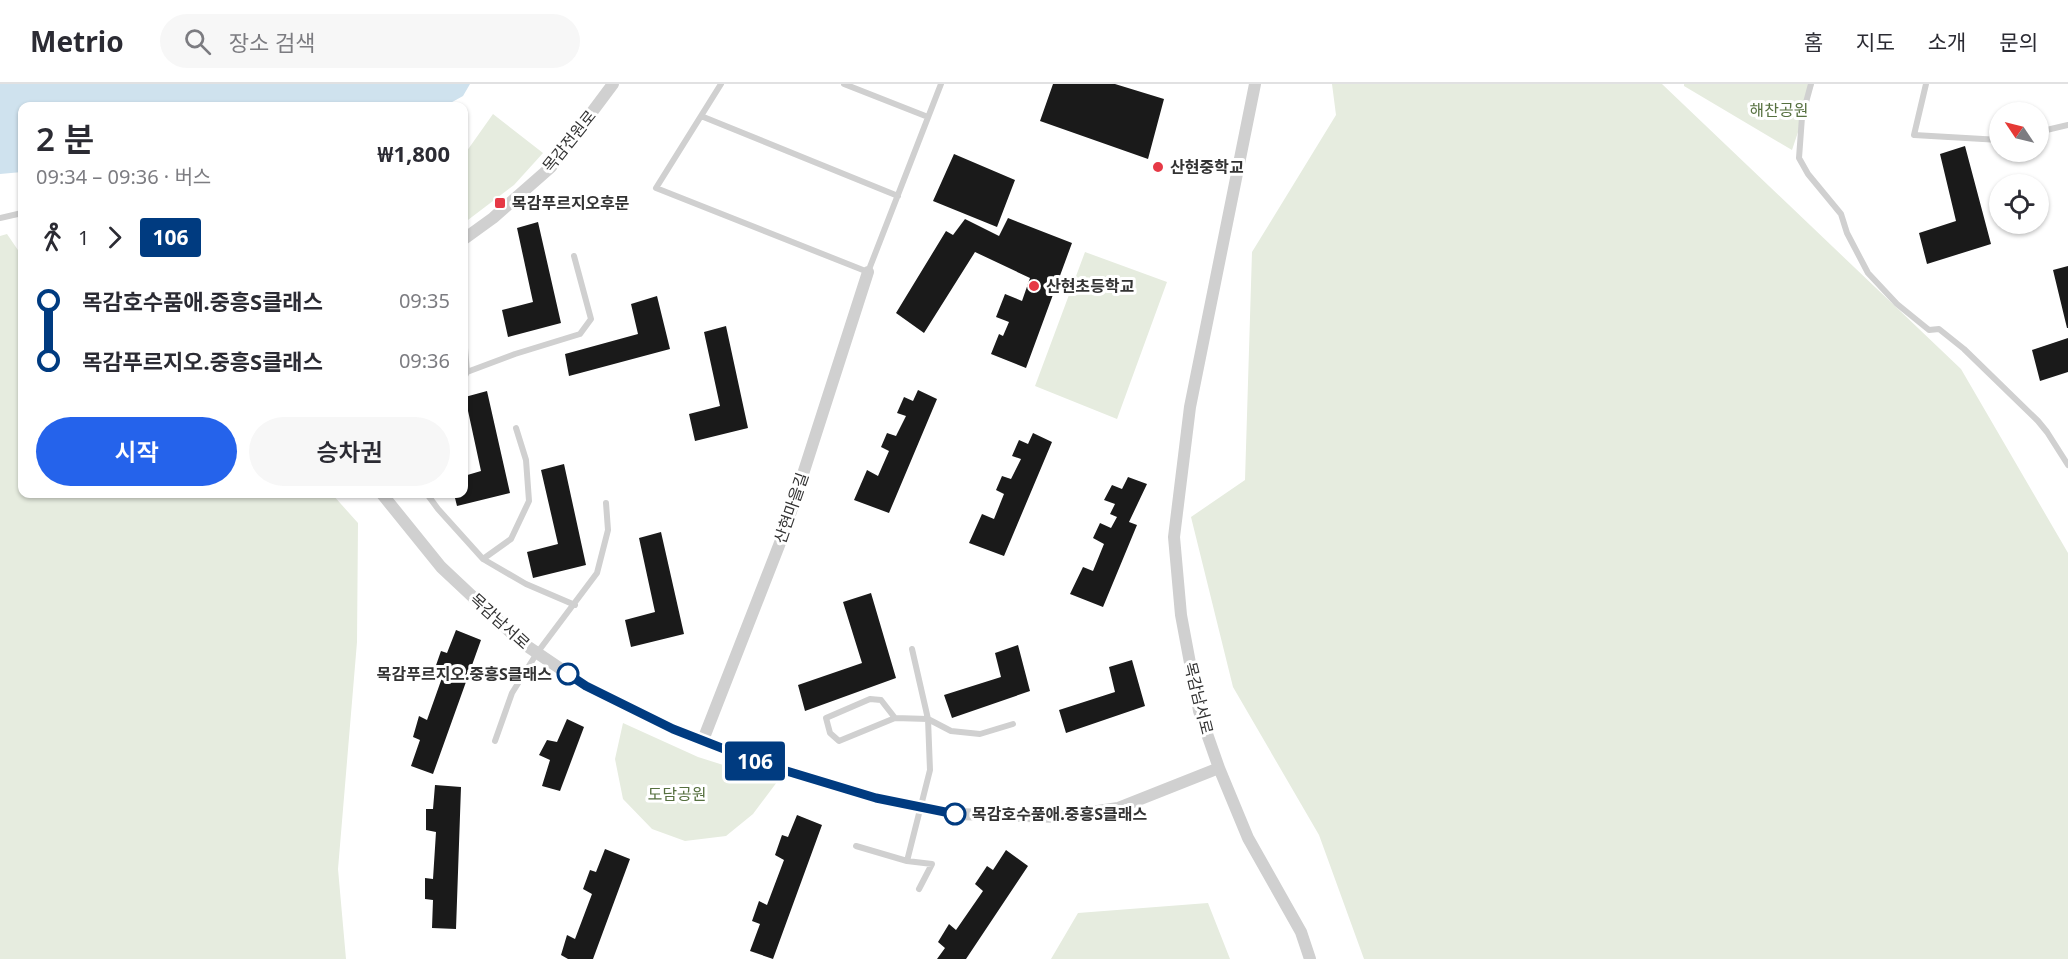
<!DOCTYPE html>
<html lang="ko">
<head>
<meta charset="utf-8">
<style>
	:root { --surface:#fff; --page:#f7f7f7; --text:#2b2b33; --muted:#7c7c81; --line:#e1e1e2; --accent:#2563eb }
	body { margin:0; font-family:"Noto Sans","Noto Sans KR",sans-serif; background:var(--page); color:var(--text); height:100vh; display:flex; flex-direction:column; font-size:22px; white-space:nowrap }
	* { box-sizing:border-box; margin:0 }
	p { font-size:20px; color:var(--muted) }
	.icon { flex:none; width:33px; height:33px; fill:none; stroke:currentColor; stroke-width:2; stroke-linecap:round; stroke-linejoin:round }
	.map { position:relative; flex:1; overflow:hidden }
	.side { position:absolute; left:18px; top:18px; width:450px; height:396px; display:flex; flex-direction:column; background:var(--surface); border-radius:12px; box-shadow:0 2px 4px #0004 }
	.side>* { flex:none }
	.badge { padding:0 12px; border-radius:4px; font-size:21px; line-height:39px }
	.needle { width:39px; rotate:305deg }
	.controls { position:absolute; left:1989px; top:18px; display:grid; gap:12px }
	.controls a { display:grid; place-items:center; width:60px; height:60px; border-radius:50%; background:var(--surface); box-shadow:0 2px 4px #0004; font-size:30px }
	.map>.badge { position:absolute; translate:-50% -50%; box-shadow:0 0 0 3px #fff }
	.legs { display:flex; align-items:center; gap:9px; height:66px; padding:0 18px; font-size:20px }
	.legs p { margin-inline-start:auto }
	.summary { display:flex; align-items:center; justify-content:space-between; height:102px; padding:0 18px }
	h1 { font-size:33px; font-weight:600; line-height:45px }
	.action { display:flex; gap:12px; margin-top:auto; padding:12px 18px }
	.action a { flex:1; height:69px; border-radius:36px; background:var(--accent); color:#fff; font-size:24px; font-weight:600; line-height:69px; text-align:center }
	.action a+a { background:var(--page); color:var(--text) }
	ul { padding:0 18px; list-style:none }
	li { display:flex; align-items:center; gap:21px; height:60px; font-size:22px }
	li i { display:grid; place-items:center; width:9px; height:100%; margin:0 8px; background:currentColor }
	li i::after { content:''; width:15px; height:15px; margin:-8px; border:4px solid; border-radius:50%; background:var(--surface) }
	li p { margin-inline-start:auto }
	li:first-child i { background:linear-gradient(#0000 50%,currentColor 0) }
	li:last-child i { background:linear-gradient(currentColor 50%,#0000 0) }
	header { display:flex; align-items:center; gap:36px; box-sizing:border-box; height:84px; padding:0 30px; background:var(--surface); border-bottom:2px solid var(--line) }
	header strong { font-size:28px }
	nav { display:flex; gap:33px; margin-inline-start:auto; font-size:21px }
	.search { width:420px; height:54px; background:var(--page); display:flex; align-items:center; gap:15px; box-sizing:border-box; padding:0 21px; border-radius:33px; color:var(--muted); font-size:22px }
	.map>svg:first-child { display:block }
</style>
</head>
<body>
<header>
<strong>Metrio</strong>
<div class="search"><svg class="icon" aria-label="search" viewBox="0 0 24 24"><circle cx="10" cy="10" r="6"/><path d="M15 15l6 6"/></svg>장소 검색</div>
<nav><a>홈</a><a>지도</a><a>소개</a><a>문의</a></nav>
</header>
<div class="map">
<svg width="2068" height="875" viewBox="0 0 2068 875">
	<rect width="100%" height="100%" fill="#fff"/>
	<path fill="#e6ecdf" d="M1332,0H1662L1961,285L2068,469V875H1364L1319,751L1233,603L1191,433L1245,396L1252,168L1336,31Z
		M1684,0H1814L1792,66L1684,2Z
		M493,30L543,69L514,101L464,139V71Z
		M7,150L22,172V410H332L358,439L357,558L338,785L346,875H0V152Z
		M1085,168L1167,198L1117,335L1035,302Z
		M623,639L698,673L777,698L753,730L726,752L685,757L652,745L623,715L615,675Z
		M1208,819L1230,875H1051L1078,829Z"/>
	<path fill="#cfe2ee" d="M0,0H470L463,12L445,22H22V88L0,90Z"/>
	<path fill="#1a1a1a" d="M1053,0H1115L1164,15L1148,75L1040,37Z
		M1965,62L1991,160L1927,180L1919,149L1956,137L1940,70Z
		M954,70L1015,96L997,143L933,117Z
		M1008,134L1072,159L1026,284L991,270L999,250L1003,252L1009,238L996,233L1005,210L1022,217L1030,194L975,168L924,249L896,229L946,147L953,151L965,135L999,152Z
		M538,138L561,239L508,253L502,226L533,218L517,144Z
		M2068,182V244H2067L2053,186Z
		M657,212L670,265L569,292L565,270L638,250L631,220Z
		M726,242L748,344L695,357L689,330L720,322L704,248Z
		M2068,254V288L2040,297L2032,266Z
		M918,306L937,315L889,429L854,416L867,386L878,392L889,367L881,363L887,349L896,352L906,332L897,329L904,313L913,317Z
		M487,307L510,409L457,422L454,410H464V392L481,387L465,313Z
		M1033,349L1052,358L1004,472L969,459L982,430L994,435L1004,410L996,406L1002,392L1011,395L1021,375L1012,372L1019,356L1028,360Z
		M564,380L586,481L533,494L527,468L558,460L541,386Z
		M1128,393L1147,400L1129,438L1137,441L1103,523L1070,510L1083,483L1093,487L1104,460L1093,454L1100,439L1111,444L1117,433L1110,430L1115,420L1104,416L1112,401L1122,405Z
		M661,448L684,550L631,563L625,536L655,528L639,454Z
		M871,509L896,594L805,627L798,601L862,579L843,518Z
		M456,546L481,556L433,690L411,682L420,656L413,653L419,632L427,636L443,591L434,587L441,567L447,569Z
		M1018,561L1030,607L952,634L944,611L1001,593L995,569Z
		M1132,576L1145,622L1066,649L1059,626L1115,608L1109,583Z
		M567,635L584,643L560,707L542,702L550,676L539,671L547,656L557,658Z
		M435,701L461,703L456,845L432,844L433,816L425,815V794L433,795L436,748L426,746V725H433Z
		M797,731L822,741L773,875L750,867L760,840L752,837L759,817L767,821L784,776L775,771L782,751L788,753Z
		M605,765L630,775L593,875H568L561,871L567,851L575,855L592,810L583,805L590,786L596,788Z
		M1006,766L1028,782L966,875H937L945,864L938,858L949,840L956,846L983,807L975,800L987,782L993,786Z"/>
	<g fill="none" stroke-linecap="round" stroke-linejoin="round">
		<path stroke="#d0d0d0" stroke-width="6" d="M721,0L656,104L868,188L941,0
			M844,0L928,33
			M1811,0L1802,33L1799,74L1808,90L1841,130L1847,149L1868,189L1897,220L1929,246L1939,245L1964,265L2038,337L2047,348L2068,381
			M1926,0L1914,51L2000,56
			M701,32L898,112
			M2038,48L2068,41
			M0,134L22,129
			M464,252L467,288L464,294
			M467,288L515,270L580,250L591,235L574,172
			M427,410L438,425L483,475L526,500L575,521
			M483,475L511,455L529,417L526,376L516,344
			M895,634L881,616L870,615L826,634L830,649L839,657L895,634L928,635L951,647L980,650L1013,640
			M495,657L512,609L537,569L597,489L608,446L606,419
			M856,762L907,777L930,686L928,635L912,565
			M907,777L932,780L919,805"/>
		<path stroke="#d0d0d0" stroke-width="12" d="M464,155L493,134L551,83L613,0
			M382,410L441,483L521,558L586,602L673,645L760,679L876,714L955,730L1058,733L1118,724L1219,684L1199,627L1181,531L1174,453L1190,323L1255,0
			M703,656L785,446L868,188
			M1219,684L1248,754L1301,848L1310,875"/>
	</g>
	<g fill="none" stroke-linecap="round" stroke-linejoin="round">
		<g stroke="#fff" stroke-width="14">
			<path id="line-1" d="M568,590L586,602L673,645L760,679L876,714L955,730"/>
		</g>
		<use href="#line-1" stroke="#003b80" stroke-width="9"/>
	</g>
	<g fill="#e63946" stroke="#fff" stroke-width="2">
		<circle cx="1158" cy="83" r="6"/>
		<rect x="494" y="113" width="12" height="12" rx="3"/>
		<circle cx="1034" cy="202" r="6"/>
	</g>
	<g fill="#fff" stroke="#003b80" stroke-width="3">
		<circle cx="568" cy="590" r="10"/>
		<circle cx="955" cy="730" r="10"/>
	</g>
	<g text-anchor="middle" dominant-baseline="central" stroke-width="6" stroke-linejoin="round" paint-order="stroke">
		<g font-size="16" fill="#56703f" stroke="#fff">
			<text x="1779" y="26">해찬공원</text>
			<text x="677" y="710">도담공원</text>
		</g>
		<g font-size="16" fill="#333" stroke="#fff">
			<text transform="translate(569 57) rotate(-51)">목감전원로</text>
			<text transform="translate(791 424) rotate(-71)">산현마을길</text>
			<text transform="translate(500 537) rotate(42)">목감남서로</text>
			<text transform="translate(1199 614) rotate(76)">목감남서로</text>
		</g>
		<g font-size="16" font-weight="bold" fill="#333" stroke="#fff" text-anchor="start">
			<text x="1170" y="83">산현중학교</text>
			<text x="512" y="119">목감푸르지오후문</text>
			<text x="1046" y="202">산현초등학교</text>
		</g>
		<g font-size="16" font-weight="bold" fill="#333" stroke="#fff" text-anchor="end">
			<text x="552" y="590">목감푸르지오.중흥S클래스</text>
			<text x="972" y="730" text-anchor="start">목감호수품애.중흥S클래스</text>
		</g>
	</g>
</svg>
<div class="controls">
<a><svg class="needle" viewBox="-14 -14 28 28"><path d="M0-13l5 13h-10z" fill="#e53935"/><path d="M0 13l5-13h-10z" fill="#7c7c81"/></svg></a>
<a><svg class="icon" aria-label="locate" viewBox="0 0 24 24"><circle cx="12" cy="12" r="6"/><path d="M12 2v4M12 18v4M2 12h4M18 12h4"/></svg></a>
</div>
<b class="badge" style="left:755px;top:677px;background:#003b80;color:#fff">106</b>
<section class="side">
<div class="summary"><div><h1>2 분</h1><p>09:34 – 09:36 · 버스</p></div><b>₩1,800</b></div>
<div class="legs"><svg class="icon" aria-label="walk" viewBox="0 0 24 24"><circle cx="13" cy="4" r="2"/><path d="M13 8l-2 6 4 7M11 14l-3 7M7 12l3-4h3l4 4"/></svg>1<svg class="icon" aria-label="forward" viewBox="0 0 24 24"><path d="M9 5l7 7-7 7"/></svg><b class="badge" style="background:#003b80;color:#fff">106</b></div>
<ul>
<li><i style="color:#003b80"></i><b>목감호수품애.중흥S클래스</b><p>09:35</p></li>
<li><i style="color:#003b80"></i><b>목감푸르지오.중흥S클래스</b><p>09:36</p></li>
</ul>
<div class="action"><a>시작</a><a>승차권</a></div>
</section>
</div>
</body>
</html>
